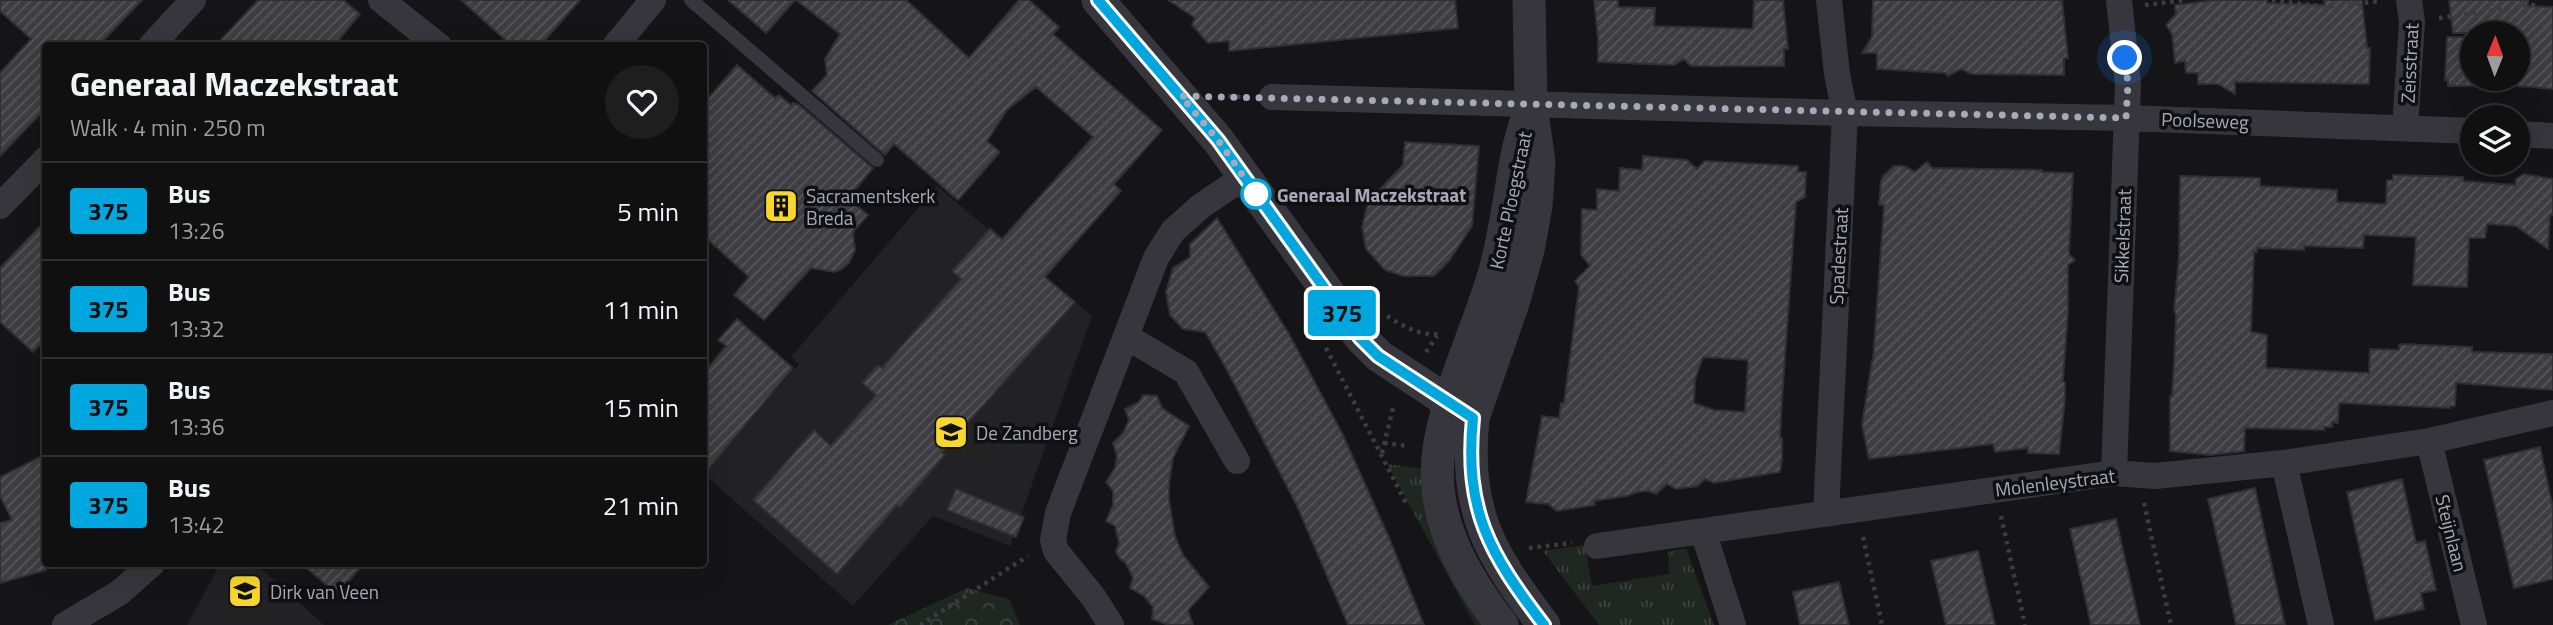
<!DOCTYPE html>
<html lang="en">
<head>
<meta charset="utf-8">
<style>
	:root { --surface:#101011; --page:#1e1e1f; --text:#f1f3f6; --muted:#9c9d9f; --line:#303031 }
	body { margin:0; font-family:"Titillium Web",sans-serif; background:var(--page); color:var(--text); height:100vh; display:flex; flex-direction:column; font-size:26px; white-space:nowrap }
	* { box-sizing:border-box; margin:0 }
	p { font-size:23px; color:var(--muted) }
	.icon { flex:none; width:38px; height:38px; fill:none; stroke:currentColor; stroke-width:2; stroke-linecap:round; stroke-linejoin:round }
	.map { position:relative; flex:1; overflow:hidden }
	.drawer { position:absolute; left:42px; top:42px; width:665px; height:525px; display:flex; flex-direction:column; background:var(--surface); border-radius:7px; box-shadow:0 7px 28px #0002,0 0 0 2px var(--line) }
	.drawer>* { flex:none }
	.badge { padding:0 14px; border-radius:5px; font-size:24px; line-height:46px }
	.needle { width:46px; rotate:1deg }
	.buttons { position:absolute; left:2460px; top:21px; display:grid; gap:14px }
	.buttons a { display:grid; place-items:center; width:70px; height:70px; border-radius:50%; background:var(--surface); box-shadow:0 7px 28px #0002,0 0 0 2px var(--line); font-size:35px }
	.you { position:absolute; width:35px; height:35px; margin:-18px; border:5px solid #fff; border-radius:50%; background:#1a73e8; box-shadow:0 0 0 10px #1a73e833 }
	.map>.badge { position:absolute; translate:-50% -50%; box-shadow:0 0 0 4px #fff }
	.round { display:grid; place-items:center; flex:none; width:74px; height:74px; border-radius:37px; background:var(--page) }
	.headline { display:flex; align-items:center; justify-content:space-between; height:119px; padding:0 28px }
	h1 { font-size:33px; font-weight:700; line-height:52px }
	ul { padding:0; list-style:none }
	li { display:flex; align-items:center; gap:21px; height:98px; padding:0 28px; border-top:2px solid var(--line) }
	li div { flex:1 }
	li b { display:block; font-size:26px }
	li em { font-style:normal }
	li .badge { min-width:77px; font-weight:700; text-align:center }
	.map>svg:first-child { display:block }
</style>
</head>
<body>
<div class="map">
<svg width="2553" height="625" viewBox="0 0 2553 625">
	<defs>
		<pattern id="grass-tufts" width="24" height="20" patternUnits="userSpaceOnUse" patternTransform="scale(1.75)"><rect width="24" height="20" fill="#1f2721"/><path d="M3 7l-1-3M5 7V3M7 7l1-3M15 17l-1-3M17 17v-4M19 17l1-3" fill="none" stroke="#3d443f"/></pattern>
		<pattern id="forest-crowns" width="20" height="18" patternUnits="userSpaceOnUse" patternTransform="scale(1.75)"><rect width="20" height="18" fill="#1f2721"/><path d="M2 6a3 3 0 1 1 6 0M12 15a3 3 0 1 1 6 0" fill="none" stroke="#3d443f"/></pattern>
		<pattern id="building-hatch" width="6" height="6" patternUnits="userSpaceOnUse" patternTransform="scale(1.75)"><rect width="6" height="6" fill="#3d3d42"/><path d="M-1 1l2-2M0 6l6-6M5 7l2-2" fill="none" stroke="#56565b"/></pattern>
	</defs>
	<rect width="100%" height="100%" fill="#151517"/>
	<path fill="#222124" d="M937,186L1092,316L1010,546L933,516L853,606L704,474L799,364L791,357Z
		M220,564H256L324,625H187Z"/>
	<path fill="url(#grass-tufts)" d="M1387,464L1424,469L1486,625H1475Z
		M1585,545L1592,586L1669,574L1668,552L1686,548L1714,625H1599L1543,551Z"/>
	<path fill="url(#forest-crowns)" d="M967,588L1009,599L1020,625H888Z"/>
	<path fill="url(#building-hatch)" stroke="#302f33" stroke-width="2" fill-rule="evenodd" d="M0,0H142L98,46H46V108L0,156V73L31,39L0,11Z
		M258,0H343L360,14L334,46H215Z
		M461,0H580L540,46H512Z
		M728,0H795L766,33Z
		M796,0H906L969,58L1019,0H1029L1059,27L1053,34L1162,130L1114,184L1121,191L1045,277L1075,302L942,452L945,455L900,507L897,505L837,574L753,500L814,430L831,446L876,395L862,383L878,365L882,368L961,279L952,271L990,229L1002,239L1093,137L1036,87L1007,110L987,141L1000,152L958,200L894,144L885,155L812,91L827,75L825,59L840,34Z
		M1168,0H1455L1458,28L1229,51V41L1208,43L1192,25L1195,18Z
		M1594,0H1618V7L1655,8L1654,26L1753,29L1754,0H1783L1788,49H1784V66H1691L1684,59L1674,65L1598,62V39Z
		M1873,0H2062L2068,58H2064V75L1971,74L1961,69L1948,76L1945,73L1877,69V53H1862L1872,37Z
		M2216,0H2267V3L2325,5L2324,0H2362L2367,48H2370L2369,84L2235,82V94L2218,84H2198V73H2186L2185,61L2175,63L2172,34L2166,25L2176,14L2175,5Z
		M2449,0H2528V6L2553,7V89L2518,86V33H2453Z
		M2447,37H2473V86H2448V80H2445Z
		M737,65L775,98L779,95L791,105L793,103L799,105L873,168L848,198L868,215L853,232L855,250L849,263L842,269L834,272L811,268L764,320L734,295L749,277L704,236V103Z
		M1405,142L1479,146L1472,226L1449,261L1434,276H1403L1385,270L1366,249L1362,227L1368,202L1403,165Z
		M1643,156L1687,160L1697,169L1705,161L1798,166V172H1806L1805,197L1796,202L1782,399L1780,438H1782V460L1780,472L1714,483L1705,479L1698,486L1676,489L1667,484L1656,494L1649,491L1638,492L1626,496L1594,501L1595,505L1557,511L1548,504L1526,502L1542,416L1559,418L1561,403H1564L1579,287L1575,281L1590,266L1581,255L1582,209L1597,210V189L1619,191L1620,168L1642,170ZM1703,357L1748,360L1745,412L1714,410L1694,403L1695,380Z
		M1927,162L1932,168L2042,170V172L2073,173L2069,254L2075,260L2068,265V311L2063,381L2065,383V399L2059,454L2028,453V448L1995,452L1993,444L1869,459L1862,425L1872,361H1873L1884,205H1879L1881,181L1883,176L1894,166H1904L1915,172Z
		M2524,174L2553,179V215H2550L2548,249L2516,226L2487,224L2485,238H2469L2467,287L2413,285L2416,237L2364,235L2363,248L2304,246V250L2257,248V252H2254L2251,332L2267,335L2266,368L2369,373L2370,349L2399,350V345L2401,344L2472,347V352L2553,354V390L2456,383L2455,406H2450V408L2339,403L2338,423L2332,422V427H2324V430L2245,428L2244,451L2210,455L2170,451V396H2172L2174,362L2176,315L2174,311L2179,256L2180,176L2260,178V186L2337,190V202L2386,204L2387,180H2393V175L2463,177V181L2515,185L2516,179Z
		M1217,218L1289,334L1343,435L1390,540L1424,625H1348L1297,506L1227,370L1205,332L1183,329L1170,315L1166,292L1173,268L1190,257V244Z
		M46,220V338L33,352L0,322V268Z
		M737,319L793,368L704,474V373L726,346L718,340Z
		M1143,395L1157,396L1162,408L1189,426L1173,458L1169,483V499L1175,536L1183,555L1209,587L1188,610L1193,625H1169L1152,619L1153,607L1144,596L1130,588L1133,577L1125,562L1120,559L1116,552L1119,543L1115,526L1106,521L1113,505V491L1106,482L1115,468L1117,456L1113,443L1123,433L1129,420L1125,409L1139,402Z
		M2540,447L2553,508V579L2514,588L2484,460Z
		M46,454V570L0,583V523L12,520L0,496V477Z
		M2402,479L2416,543L2425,541L2436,590L2421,593L2424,609L2375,620L2347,492Z
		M2255,488L2273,571L2285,625H2236L2227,582L2208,499Z
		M956,489L1024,517L1016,537L947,510Z
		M2116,519L2140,625H2091L2070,529Z
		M1978,551L1995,625H1946L1931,561Z
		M302,564H364L337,594Z
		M1839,582L1849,625H1800L1793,592Z"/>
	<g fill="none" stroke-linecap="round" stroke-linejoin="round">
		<path stroke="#3c3d43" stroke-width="4.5" stroke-dasharray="3.5 5" stroke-linecap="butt" d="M2272,0L2325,7L2382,1
			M2145,5L2186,0
			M2439,18L2533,5L2534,0
			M1220,96L1247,97
			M1387,316C1404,327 1420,336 1441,334
			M1326,348L1407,505
			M1426,352L1437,336
			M1384,443L1408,446
			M1382,453L1394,404
			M2144,503L2171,625
			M2001,516L2025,625
			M1863,537L1882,625
			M1529,548L1572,543
			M920,625L1028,556"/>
		<path stroke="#36363c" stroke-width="14" d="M691,0L877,160"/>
		<path stroke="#36363c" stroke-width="26" d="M381,0L439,46
			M151,46L193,0
			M615,46L653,0
			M1272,97L1845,113L2126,118L2473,131
			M2405,127L2412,22L2409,0
			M2518,134L2553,136
			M0,206L46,159
			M1127,337L1186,372L1237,461
			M2429,441L2474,625
			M2284,463L2321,625
			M2114,473L2128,84L2119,0
			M1826,514L1845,113L1837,74L1829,0
			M1703,531L1733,625
			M1597,546L2114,473L2155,476L2284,463L2429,441L2553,413
			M65,625L119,593L152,564
			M1111,625L1094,598L1056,551L1053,540L1058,513L1156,258L1173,231L1201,206L1244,177"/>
		<path stroke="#36363c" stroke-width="33" d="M1098,0L1218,140L1361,338L1379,356L1473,418C1464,511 1489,553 1544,625
			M1473,418L1513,303L1528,250L1536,206L1539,162L1531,105L1529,0
			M1502,625C1463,575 1429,515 1439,449C1448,388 1478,330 1495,271C1505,235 1509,199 1516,161C1519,142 1526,123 1531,105"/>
	</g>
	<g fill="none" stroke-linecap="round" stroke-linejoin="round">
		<g stroke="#fff" stroke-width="16">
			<path id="line" d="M1098,0L1218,140L1360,338L1378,356L1473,418C1464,510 1489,553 1544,625"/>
		</g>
		<use href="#line" stroke="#00a6de" stroke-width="10"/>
		<path stroke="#a6a9b8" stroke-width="7" stroke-dasharray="0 12.6" d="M1256,194L1218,140L1181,96L2126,118L2128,84L2125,58"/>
	</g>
	<defs>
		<g id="building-square" transform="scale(1.75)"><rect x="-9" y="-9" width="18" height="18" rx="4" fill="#f8d72c" stroke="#101012"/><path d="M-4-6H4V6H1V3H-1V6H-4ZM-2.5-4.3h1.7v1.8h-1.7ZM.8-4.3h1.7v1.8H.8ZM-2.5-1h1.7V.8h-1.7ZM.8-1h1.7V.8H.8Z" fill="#111"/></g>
		<g id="school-square" transform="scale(1.75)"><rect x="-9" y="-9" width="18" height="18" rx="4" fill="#f8d72c" stroke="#101012"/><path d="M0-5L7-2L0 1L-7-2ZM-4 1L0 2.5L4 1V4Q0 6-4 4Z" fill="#111"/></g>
	</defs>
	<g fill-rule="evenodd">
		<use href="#building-square" x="781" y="206"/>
		<use href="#school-square" x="951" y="432"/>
		<use href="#school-square" x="245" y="591"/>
	</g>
	<circle fill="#fff" stroke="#00a6de" stroke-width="3.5" cx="1256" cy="194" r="14"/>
	<g text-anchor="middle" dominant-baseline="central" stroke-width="7" stroke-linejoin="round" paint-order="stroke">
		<g font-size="19" fill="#a6a9b8" stroke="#101012">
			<text transform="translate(2409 63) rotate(-87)">Zeisstraat</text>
			<text transform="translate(2205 120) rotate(2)">Poolseweg</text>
			<text transform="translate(1510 200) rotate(-78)">Korte Ploegstraat</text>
			<text transform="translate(2122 236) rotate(-88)">Sikkelstraat</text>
			<text transform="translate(1838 256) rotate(-87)">Spadestraat</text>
			<text transform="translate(2055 482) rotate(-7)">Molenleystraat</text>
			<text transform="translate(2452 533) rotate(76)">Steijnlaan</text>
		</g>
		<g font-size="19" font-weight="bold" fill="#a6a9b8" stroke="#101012" text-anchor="start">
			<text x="1277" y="194">Generaal Maczekstraat</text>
		</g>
		<g font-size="19" fill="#a6a9b8" stroke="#101012" text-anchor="start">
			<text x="806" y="195">Sacramentskerk<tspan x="806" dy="22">Breda</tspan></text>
			<text x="976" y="432">De Zandberg</text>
			<text x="270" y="591">Dirk van Veen</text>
		</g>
	</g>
</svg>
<div class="buttons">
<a><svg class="needle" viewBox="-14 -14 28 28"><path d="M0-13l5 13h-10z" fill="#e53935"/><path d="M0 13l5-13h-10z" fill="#9c9d9f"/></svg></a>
<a><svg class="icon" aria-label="layers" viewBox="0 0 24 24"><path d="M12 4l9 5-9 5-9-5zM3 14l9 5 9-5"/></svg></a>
</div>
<div class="you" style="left:2125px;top:58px"></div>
<b class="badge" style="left:1342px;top:313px;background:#00a6de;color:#111">375</b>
<section class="drawer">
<div class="headline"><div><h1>Generaal Maczekstraat</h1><p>Walk · 4 min · 250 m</p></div><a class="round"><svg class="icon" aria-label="heart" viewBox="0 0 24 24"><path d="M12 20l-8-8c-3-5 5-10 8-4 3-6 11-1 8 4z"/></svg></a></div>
<ul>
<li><span class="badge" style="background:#00a6de;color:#111">375</span><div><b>Bus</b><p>13:26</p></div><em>5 min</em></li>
<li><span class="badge" style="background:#00a6de;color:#111">375</span><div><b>Bus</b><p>13:32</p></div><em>11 min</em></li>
<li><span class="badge" style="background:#00a6de;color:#111">375</span><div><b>Bus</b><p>13:36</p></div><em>15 min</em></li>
<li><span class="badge" style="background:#00a6de;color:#111">375</span><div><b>Bus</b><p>13:42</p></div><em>21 min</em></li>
</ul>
</section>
</div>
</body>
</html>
